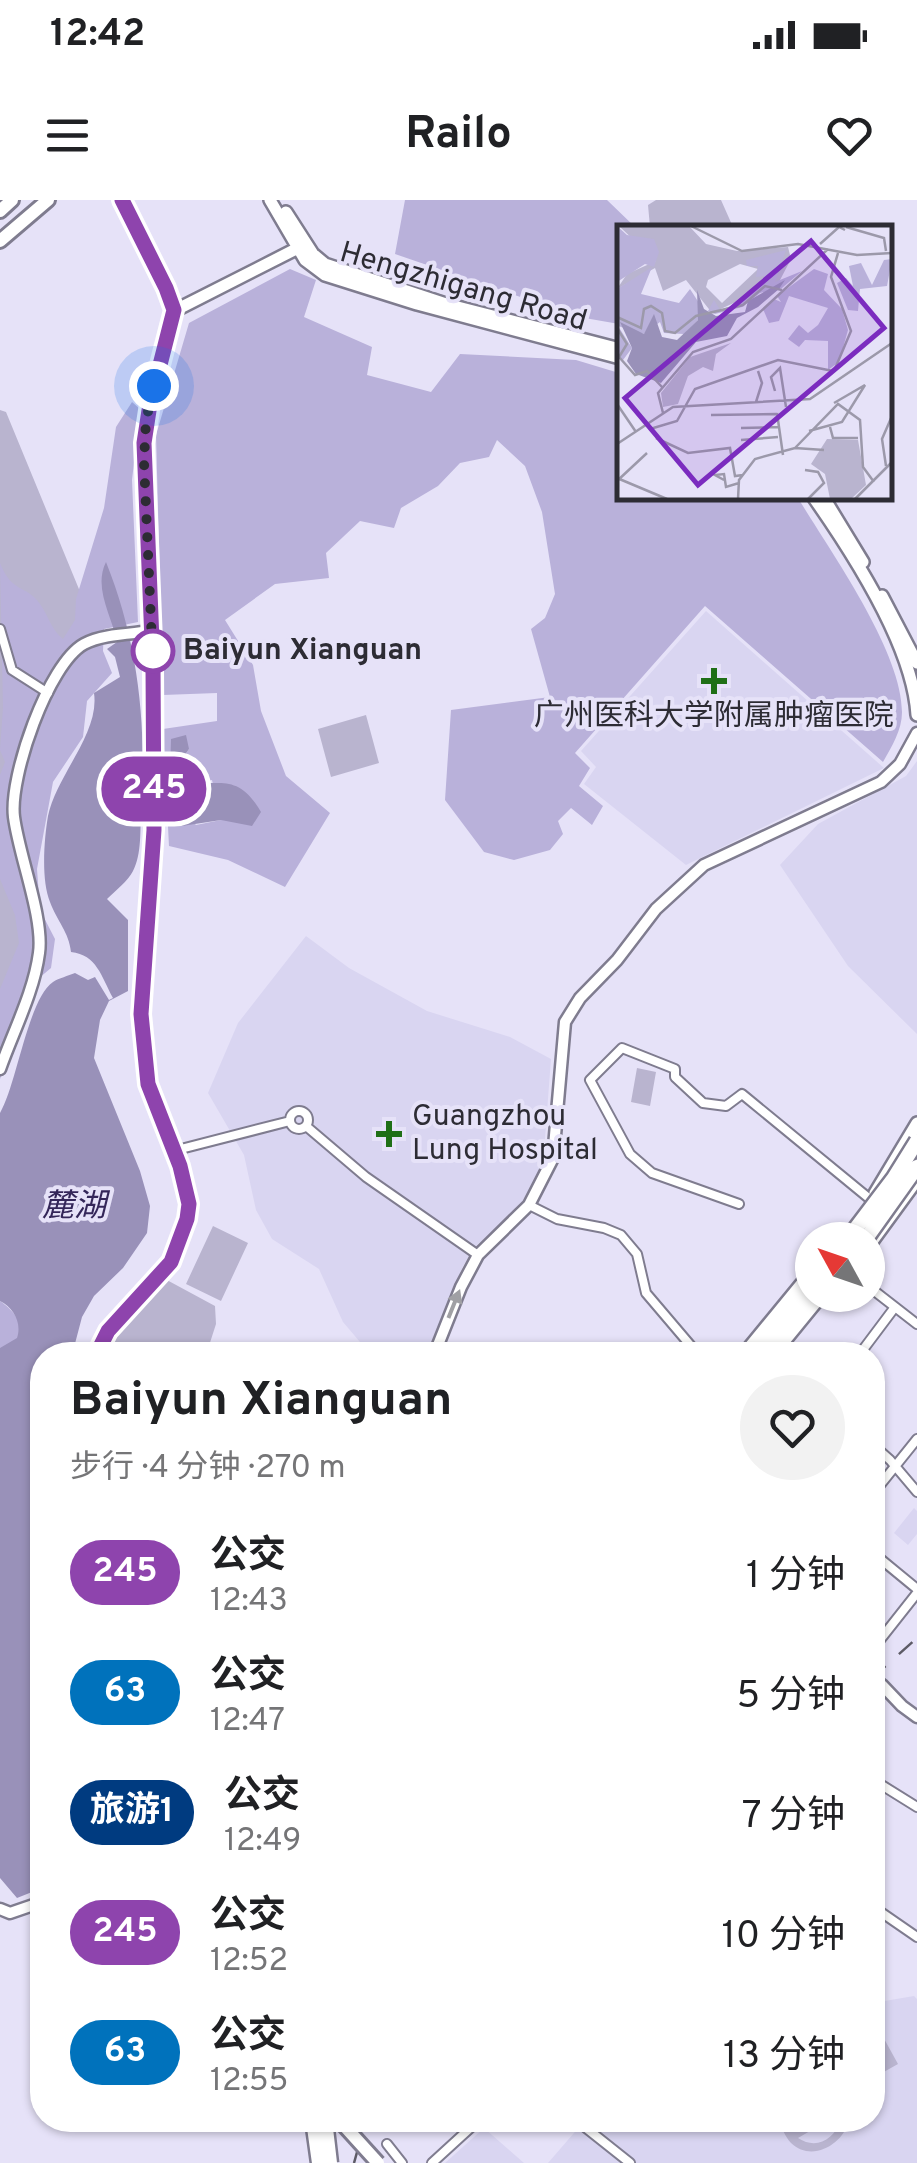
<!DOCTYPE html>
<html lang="zh">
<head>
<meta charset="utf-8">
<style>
	:root { --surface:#fff; --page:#f2f2f2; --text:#202124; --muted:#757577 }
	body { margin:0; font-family:Overpass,"Noto Sans SC",sans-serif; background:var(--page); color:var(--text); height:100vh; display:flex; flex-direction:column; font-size:38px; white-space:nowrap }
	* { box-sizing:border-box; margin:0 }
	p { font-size:32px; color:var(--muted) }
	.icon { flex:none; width:55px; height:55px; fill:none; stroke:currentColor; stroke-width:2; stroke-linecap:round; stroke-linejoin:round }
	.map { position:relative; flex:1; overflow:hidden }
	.details { position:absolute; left:30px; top:1142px; width:855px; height:790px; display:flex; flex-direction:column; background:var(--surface); border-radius:40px; box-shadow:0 2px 8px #0004 }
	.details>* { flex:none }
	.badge { padding:0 20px; border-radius:32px; font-size:35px; line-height:65px }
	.needle { width:65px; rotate:310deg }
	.controls { position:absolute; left:795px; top:1022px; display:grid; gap:20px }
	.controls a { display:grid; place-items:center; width:90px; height:90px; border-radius:50%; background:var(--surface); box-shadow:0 2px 8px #0004; font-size:50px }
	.you { position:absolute; width:50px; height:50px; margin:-25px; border:8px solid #fff; border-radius:50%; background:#1a73e8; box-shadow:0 0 0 15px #1a73e833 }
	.map>.badge { position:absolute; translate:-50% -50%; box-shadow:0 0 0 5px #fff }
	.round { display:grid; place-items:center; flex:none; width:105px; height:105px; border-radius:52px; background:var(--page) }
	.overview { display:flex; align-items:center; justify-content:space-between; height:170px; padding:0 40px }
	h1 { font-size:48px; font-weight:700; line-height:75px }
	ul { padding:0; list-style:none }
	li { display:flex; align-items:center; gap:30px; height:120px; padding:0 40px }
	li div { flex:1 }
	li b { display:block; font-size:38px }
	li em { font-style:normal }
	li .badge { min-width:110px; font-weight:700; text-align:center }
	.status { display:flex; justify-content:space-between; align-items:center; height:70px; padding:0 50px; background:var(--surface); direction:ltr }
	.status svg { height:28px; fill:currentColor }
	header { display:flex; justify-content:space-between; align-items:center; height:130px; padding:0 40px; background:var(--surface); font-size:45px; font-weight:700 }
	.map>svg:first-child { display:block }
</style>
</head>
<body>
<div class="status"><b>12:42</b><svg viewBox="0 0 49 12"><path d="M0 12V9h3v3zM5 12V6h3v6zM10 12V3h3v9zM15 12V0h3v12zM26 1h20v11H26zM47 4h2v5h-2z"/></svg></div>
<header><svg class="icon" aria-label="menu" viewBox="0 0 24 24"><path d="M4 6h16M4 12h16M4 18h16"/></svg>Railo<svg class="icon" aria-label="heart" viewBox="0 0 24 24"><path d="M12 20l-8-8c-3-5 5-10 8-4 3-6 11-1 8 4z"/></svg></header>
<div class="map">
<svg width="917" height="1963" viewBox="0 0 917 1963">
	<rect width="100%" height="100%" fill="#e6e2f8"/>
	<path fill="#d9d5f1" d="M706,411L884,568L686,665L584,584L596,567L581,551Z
		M917,561V834L848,766L780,665L818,624L906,576Z
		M306,736L349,768L427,811L510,837L551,859L543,965L519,1008L477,1045L463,1066L426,1155H371L343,1122L319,1069L272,1039L256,1010L244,955L208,893L238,823Z
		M914,1308L917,1311V1334L908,1345L894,1333Z
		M914,1796L917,1799V1963H548L580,1926L572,1920H872L873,1803Z
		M484,1928L524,1963H445Z"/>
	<path fill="#b9b4cf" d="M656,0H721L733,27H650L648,5Z
		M0,210L6,212L88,411L34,506L33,723L0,851Z
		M366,515L379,563L331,577L318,529Z
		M637,868L656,872L650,906L631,902Z
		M213,1026L248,1043L221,1101L186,1084Z
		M165,1079L215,1106L216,1124L206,1155H108L114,1137Z
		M882,1835L898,1864L873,1878V1841Z
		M778,1920H829L798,1938C816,1950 834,1940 841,1920H849C844,1944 812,1963 791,1943C785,1937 782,1927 778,1920Z"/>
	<path fill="#b9b1da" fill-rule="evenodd" d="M405,0H607L635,27L620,28L619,124L579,117L395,54Z
		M290,69L316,80L304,117L372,147L367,175L431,192L460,154L576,160L619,173L620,298H798C830,351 902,451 902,512C902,530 892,546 883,562L705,406L575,553L590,568L579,586L603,606L592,625L571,608L558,621L563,634L550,650L514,660L484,652L445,600L451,510L550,497L531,429L545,418L555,394L542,312L525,266L497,240L489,257L460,263L438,286L401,308L394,328L360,321L326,353L329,378L275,384L225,420L253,465L261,511L286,576L330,613L285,687L228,660L169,646L163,529L217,521V493L163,495L156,235L189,123ZM189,549L180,562V580L196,584L212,580L221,620L196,625L168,595L169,553Z
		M132,202L140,209L132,280L138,422L104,429L103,451L112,473L87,501L83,537L53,582L37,669L40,710L55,739L51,768L39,778L0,879V789L19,743L15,715L0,679V575L5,562L0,550L3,508L0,363C12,394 26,384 40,404C49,417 51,429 63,439L75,420L76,399L104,308L116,227Z
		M0,1101C9,1107 28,1124 18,1138C14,1142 8,1145 4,1149L0,1148Z"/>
	<path fill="#9991b9" d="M106,362C138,442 147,524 141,610C140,629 142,654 133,671C128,681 115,691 107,699L128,720V791L109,801L100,820L94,858L140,971L150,1006L147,1033L123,1068L94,1096L82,1117L72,1155H42V1204C21,1229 32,1243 42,1271V1688L17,1698L0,1678V1148L17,1138C22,1123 14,1108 0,1101V913C17,884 28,799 53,782C59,778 68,776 75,773L88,780L95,777L109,800L113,798C101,776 97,755 71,752C69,732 57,721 50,702C41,680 44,640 48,616C56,576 100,533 94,493L120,477L115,457L107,449L117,442C112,416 93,388 106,362Z
		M186,535L189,549L180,562V580C215,590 236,568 261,612L252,626L221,620L182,626L169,612L171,539Z"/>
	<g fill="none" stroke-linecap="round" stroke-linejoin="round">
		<path stroke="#c1bed1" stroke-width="10" stroke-dasharray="10 5" stroke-linecap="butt" d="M872,1473L882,1485"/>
		<g stroke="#7f7c8f" stroke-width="12">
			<path id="minor" d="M0,429L12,470L48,493
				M290 920a9 9 0 1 1 18 0a9 9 0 1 1-18 0Z
				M306,926L366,977L478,1055
				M173,951L290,921
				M739,1004L652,973L630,954L590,880L622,848L675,869V877L703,903L726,906L742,894L876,1004
				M529,1005L557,1019L604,1028L621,1035L637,1054L646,1093L697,1153L695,1155
				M868,1086L917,1124
				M859,1155L895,1107
				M872,1244L890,1260L917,1292
				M872,1295L917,1239
				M872,1352L917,1389
				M872,1450L917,1393
				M872,1579L917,1607
				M872,1706L917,1737
				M576,1920L630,1963
				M387,1944L402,1963
				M432,1963L479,1920"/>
		</g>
		<g stroke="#7f7c8f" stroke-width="15">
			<path id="tertiary" d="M0,869C13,832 34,792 39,753C44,718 19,656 14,617C9,577 48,464 84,444C102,434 131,434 152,431
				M434,1155L461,1087L478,1055L529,1005L553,958L565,822L580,798L617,760L656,709L704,665L881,582L900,564L917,533
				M882,1485L902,1506L917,1517
				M0,1709L10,1713L42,1702"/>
		</g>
		<g stroke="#7f7c8f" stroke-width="16">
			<path id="secondary" d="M270,0L305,60L325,75L417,104L620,158
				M286,12L313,54L325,64L446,104L620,149
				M174,111L302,46
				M814,298C854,355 913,446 917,515
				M824,298L863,362
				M882,396L917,463
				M875,993L917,923
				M868,1047L917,980
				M96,1155L108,1131L171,1063L187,1019L189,1004L179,966L149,884L142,842L141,814L154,630V486L144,243L149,204L174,111L167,88L122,0
				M743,1155L812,1071"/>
		</g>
		<g stroke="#7f7c8f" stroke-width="18">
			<path id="primary" d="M0,11L12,0
				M0,41L48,0"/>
		</g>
		<g stroke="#7f7c8f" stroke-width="19">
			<path id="trunk" d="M753,1155L812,1083
				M771,1155L820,1095"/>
		</g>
		<use href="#minor" stroke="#fff" stroke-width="8"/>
		<use href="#tertiary" stroke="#fff" stroke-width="10"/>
		<use href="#secondary" stroke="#fff" stroke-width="11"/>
		<use href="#primary" stroke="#fff" stroke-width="12"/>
		<use href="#trunk" stroke="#fff" stroke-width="14"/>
		<path stroke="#5d5b66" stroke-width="2.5" stroke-dasharray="18 18" stroke-linecap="butt" d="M872,1478L917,1438
			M354,1963L366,1920"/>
		<g stroke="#7f7c8f" stroke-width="18" stroke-linecap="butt">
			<path id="primary-bridge" d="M339,1920L378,1963"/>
		</g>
		<g stroke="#7f7c8f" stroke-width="19" stroke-linecap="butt">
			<path id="trunk-bridge" d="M847,1040L894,978L917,941
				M865,1040L917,967
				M313,1920L319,1963
				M325,1920L330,1963"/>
		</g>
		<use href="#primary-bridge" stroke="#fff" stroke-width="12"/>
		<use href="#trunk-bridge" stroke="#fff" stroke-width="14"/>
	</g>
	<defs><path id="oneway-solid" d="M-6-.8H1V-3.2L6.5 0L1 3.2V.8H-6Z" transform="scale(2.5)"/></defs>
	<use fill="#a0a0a4" href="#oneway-solid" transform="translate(454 1104) rotate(-68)"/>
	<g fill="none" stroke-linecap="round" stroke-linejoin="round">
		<g stroke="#fff" stroke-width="22">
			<path id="line" d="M96,1155L108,1131L171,1062L187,1019L189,1004L180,966L148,884L141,814L154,630L153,466L144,243L150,204L174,110L166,88L122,0"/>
		</g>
		<use href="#line" stroke="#8e44ad" stroke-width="15"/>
		<path stroke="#2d2c34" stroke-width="10" stroke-dasharray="0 18" d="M153,451V466L144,262L146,220L154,186"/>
	</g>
	<circle fill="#fff" stroke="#8e44ad" stroke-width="5" cx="153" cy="451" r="20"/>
	<g fill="#1f6f16" stroke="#e6e2f8" stroke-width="4">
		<path d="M709 466h10v10h10v10h-10v10h-10v-10h-10v-10h10z"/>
		<path d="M384 919h10v10h10v10h-10v10h-10v-10h-10v-10h10z"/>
	</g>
	<g text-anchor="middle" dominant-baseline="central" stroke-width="8" stroke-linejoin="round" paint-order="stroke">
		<g font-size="30" fill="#2d2c34" stroke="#e6e2f8">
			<text transform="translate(463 88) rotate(16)">Hengzhigang Road</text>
		</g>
		<g font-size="30" font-weight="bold" fill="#2d2c34" stroke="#e6e2f8" text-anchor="start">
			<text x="183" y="451">Baiyun Xianguan</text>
		</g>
		<g font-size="30" fill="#2d2c34" stroke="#e6e2f8">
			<text x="714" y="517">广州医科大学附属肿瘤医院</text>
			<text x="412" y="917" text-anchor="start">Guangzhou<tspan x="412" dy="34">Lung Hospital</tspan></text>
		</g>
		<g font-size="32" font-style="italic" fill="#342659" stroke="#e6e2f8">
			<text x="74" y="1008">麓湖</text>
		</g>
	</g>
	<g transform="translate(617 25)">
		<rect width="275" height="275" fill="#e6e2f8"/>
		<path d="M2,1H72L89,19L120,26L171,22L174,34L162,57L95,88L69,55L46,66L38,43L0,64L10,49L39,36ZM123,39L141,44L105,78L89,62L91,55ZM114,118L99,129L96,146L86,142L71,151L61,179L46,182L44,168L73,132ZM210,214L241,215L249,260L234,274H213L208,249L194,239Z" fill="#b9b4cf" fill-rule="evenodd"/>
		<path d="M0,1L10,10L37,14L42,27L37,42L28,39L0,57ZM169,25L158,57L185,46L165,63L143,68L125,82L98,89L91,86L97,75L103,85L125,77L146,57L147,51L139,52L141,41H130L129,35ZM275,34L270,61L243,64L241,86L231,85L220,58L229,53L236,61L232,41L244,38L255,60L267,35ZM35,42L24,69L62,78L73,64L82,78L81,95L67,109L47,108L43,97L27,109L1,101L15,123L6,135L0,131V64ZM197,44L211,49L207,65L225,84L231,105L222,137L211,145V116L188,115L182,122L171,114L182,100L191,108L201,100L211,83L172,71L162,96L152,98L146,84L157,74L164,77L160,71Z" fill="#b9b1da"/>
		<path d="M168,55L162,64L141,82L120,93L110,111L79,117L44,158L19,149L10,136L15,123L3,97L27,109L37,89L45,112L60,115L81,95L80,65L87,84L99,91L128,87L131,76Z" fill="#9991b9"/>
		<path fill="none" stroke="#9c99aa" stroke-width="2.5" d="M74,1L125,26L181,19L240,30L275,28M229,2L267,13L269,26M203,19L222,2L228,5M0,92L24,103L27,84L34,81L45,88L48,106L58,108L79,91L126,80L148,61L165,65M0,103L10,119L2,132M2,132L18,150L30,146L45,162M217,146L234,106L214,52L221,28M158,166L154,152L163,143L169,182M139,177L145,158L141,146M0,179L19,207M46,188L41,168L76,127L114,114L211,24M160,188L166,230M94,190L160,189M213,202L216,213H241M124,203L161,202M33,204L60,196L78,164L161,135L216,146M192,206L225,197L248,160L217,178M39,213L71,228L113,223L118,251L126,250M124,215L161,212M0,219L56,182L193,174L275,118M178,223L221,179L243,195L246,242L257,257M269,241L265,214L275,191M188,245L201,247L207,258L191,274M0,253L50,274M107,255L98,250L107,249L109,262L122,258M0,256L30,228M121,274L122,255L138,234L178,223L207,225M238,274L275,237"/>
		<path fill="#7b2cbf" fill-opacity="0.15" stroke="#7b2cbf" stroke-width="5" d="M194,16L267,103L81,260L8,173Z"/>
		<rect width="275" height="275" fill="none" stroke="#2d2c34" stroke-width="5"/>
	</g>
</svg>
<div class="controls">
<a><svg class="needle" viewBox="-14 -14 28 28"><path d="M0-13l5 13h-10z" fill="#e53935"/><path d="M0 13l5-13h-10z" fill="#757577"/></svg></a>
</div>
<div class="you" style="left:154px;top:186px"></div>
<b class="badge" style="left:154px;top:589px;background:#8e44ad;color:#fff">245</b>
<section class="details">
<div class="overview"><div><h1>Baiyun Xianguan</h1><p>步行 · 4 分钟 · 270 m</p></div><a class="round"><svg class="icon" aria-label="heart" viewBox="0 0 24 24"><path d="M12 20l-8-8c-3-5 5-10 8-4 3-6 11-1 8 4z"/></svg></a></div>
<ul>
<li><span class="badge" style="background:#8e44ad;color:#fff">245</span><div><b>公交</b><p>12:43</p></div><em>1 分钟</em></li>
<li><span class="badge" style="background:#0072bc;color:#fff">63</span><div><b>公交</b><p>12:47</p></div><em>5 分钟</em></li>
<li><span class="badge" style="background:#003b80;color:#fff">旅游1</span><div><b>公交</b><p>12:49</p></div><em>7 分钟</em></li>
<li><span class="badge" style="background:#8e44ad;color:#fff">245</span><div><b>公交</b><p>12:52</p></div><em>10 分钟</em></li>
<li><span class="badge" style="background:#0072bc;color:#fff">63</span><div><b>公交</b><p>12:55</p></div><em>13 分钟</em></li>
</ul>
</section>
</div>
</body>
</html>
